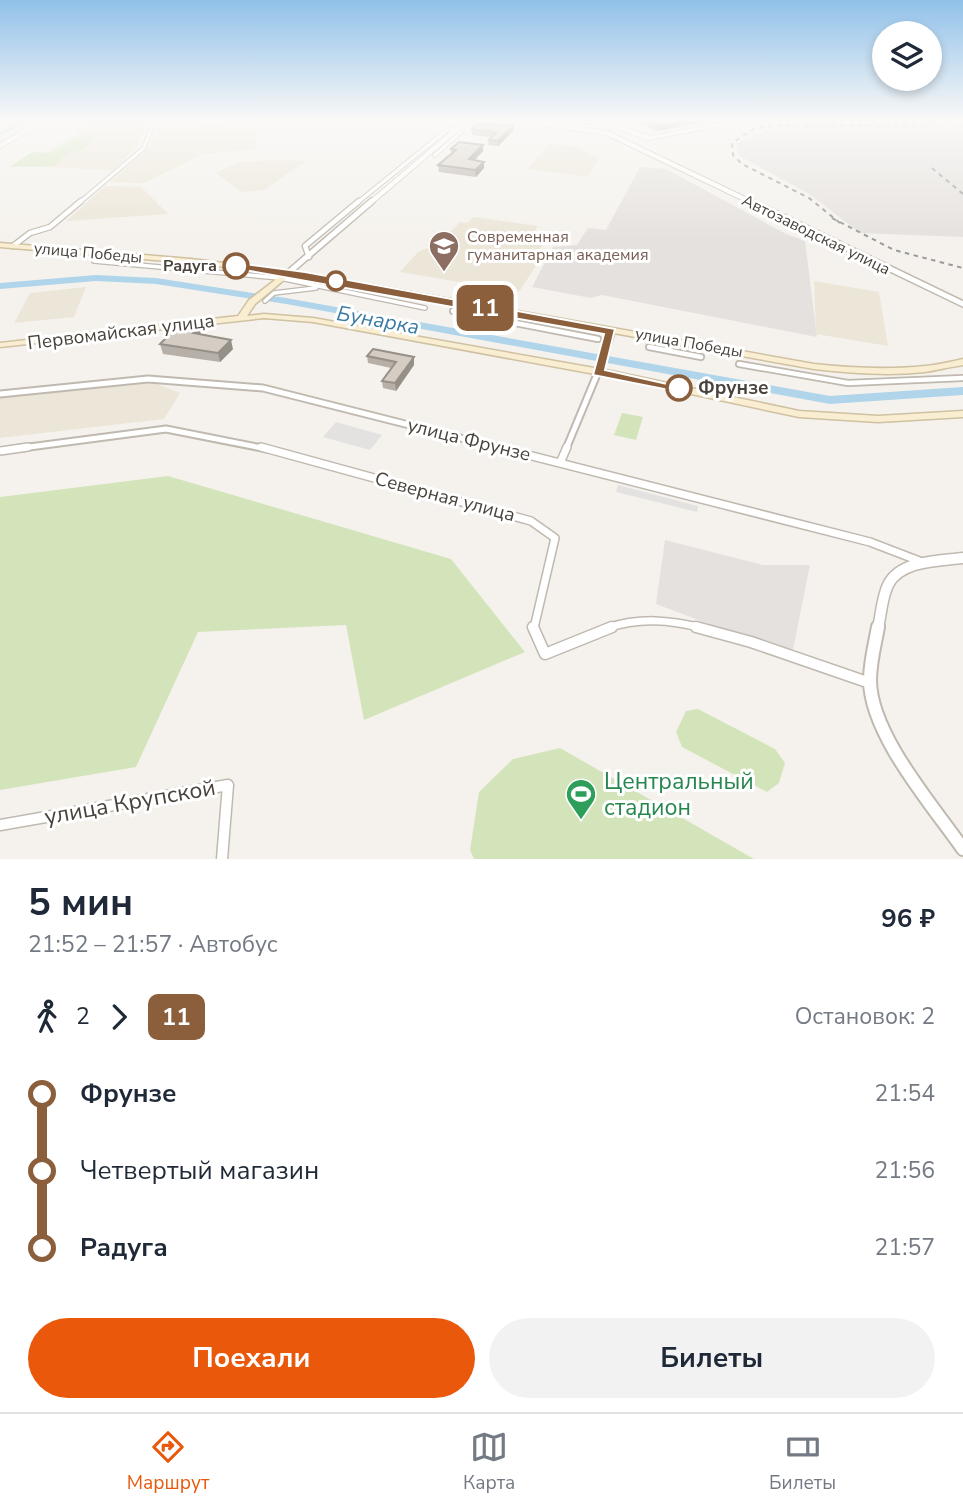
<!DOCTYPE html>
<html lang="ru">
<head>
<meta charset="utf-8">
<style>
	:root { --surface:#fff; --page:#f2f2f3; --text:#1f2937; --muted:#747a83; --line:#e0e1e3; --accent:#ea580c }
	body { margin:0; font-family:"Nunito Sans",sans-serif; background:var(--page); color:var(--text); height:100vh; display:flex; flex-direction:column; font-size:26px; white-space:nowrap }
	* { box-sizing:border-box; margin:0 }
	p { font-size:23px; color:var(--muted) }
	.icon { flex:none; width:38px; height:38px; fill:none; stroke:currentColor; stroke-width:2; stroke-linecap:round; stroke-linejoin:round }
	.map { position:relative; height:859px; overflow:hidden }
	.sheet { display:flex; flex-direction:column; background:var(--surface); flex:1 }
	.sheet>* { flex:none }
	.badge { padding:0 14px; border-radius:10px; font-size:24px; line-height:46px }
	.tools { position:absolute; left:872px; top:21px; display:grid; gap:14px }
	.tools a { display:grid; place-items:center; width:70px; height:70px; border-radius:50%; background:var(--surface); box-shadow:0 4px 10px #0003; font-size:35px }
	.map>.badge { position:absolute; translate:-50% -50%; box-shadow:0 0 0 4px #fff }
	.legs { display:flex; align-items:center; gap:10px; height:77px; padding:0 28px; font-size:23px }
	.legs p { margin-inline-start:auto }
	.headline { display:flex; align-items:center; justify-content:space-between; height:119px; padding:0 28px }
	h1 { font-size:38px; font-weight:700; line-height:52px }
	.button { display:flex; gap:14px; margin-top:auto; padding:14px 28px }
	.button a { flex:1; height:80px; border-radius:42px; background:var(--accent); color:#fff; font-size:28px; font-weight:700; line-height:80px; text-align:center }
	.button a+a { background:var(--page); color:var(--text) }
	ul { padding:0 28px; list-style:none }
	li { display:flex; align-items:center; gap:24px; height:77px; font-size:26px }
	li i { display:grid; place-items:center; width:10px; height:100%; margin:0 9px; background:currentColor }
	li i::after { content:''; width:18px; height:18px; margin:-9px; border:5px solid; border-radius:50%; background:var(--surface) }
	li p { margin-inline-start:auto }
	li:first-child i { background:linear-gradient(#0000 50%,currentColor 0) }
	li:last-child i { background:linear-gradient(currentColor 50%,#0000 0) }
	.menu { display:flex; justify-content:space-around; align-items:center; height:98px; border-top:2px solid var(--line); background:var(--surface); font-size:19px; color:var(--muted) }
	.menu a { display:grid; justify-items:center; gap:4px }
	.menu .selected { color:var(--accent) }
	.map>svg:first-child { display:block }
</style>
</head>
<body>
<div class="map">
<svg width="963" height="859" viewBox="0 0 963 859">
	<rect width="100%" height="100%" fill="#f5f2ed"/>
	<path fill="#e5e1de" d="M812,123L963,127V237L860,233L809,194L738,155L736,144L766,130L814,125Z
		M640,167L666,169L786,234L805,241L817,337L602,295L591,298L532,287L553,247L577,245L588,228L606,230Z
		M665,540L763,565H810L792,655L656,604Z"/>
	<path fill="#ece6d8" d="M92,119H148L136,148L113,170L19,166L78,134L73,133Z
		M221,124L255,129L256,149L203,154L144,183L110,182L149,148L158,128Z
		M549,144L576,147L599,158L588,177L528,169Z
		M275,160L306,161L264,190L242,192L216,173L238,162Z
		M105,186L141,187L168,214L66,221Z
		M473,217L538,226L534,232L549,234L536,256L541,258L519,292L400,272L418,252L440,243L460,222L467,223Z
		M814,281L879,292L888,346L816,334Z
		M86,287L74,317L14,323L30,293Z
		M155,383L180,393L164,419L0,438V397Z"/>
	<path fill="#d3e4ba" d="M81,136L97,137L83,150L69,153L53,166L9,167L32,152L49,153Z
		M622,413L643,417L636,440L614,435Z
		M168,476L451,559L525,652L364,720L346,625L198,632L136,767L0,790V497Z
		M698,709L775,749L785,763L779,783L767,792L682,747L676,732L686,711Z
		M560,748L754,859H474L470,850L479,792L513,759Z"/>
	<path fill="#e4e2e0" d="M336,422L382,435L370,450L323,437Z
		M618,485L698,506L697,512L616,492Z"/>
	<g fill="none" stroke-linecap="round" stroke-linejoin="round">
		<path stroke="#b0d5ea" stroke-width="2" d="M0,134L31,119"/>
		<path fill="#b0d5ea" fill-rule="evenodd" d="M96,275L156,278L286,298L830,396L963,387V395L830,404L286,304L156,284L96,281L0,289V283Z"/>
		<g stroke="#c0b9b0" stroke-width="4.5">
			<path id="pedestrian-far2" d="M537,119L597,127"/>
		</g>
		<g stroke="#c0b9b0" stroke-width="6">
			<path id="pedestrian-far1" d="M94,261L280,278L425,308
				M265,301L274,293L316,288"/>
		</g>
		<g stroke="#c0b9b0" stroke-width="8">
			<path id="pedestrian" d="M453,311L598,339
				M649,347L701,357
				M739,364L848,383L963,378"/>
		</g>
		<g stroke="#c0b9b0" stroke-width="5">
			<path id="minor-far4" d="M929,119L963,123
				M649,138L750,119
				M79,203L144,148L155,119
				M357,203L447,130L460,127L462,131L435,155"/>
		</g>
		<g stroke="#c0b9b0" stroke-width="7">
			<path id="minor-far3" d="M13,246L30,233L50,227L81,201
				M309,257L305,246L359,201"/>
		</g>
		<g stroke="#c0b9b0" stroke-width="9">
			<path id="minor-far2" d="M0,394L148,379L263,388L504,449
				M14,449L166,429L267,449
				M566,449L598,372"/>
		</g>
		<g stroke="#c0b9b0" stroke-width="10">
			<path id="minor-far1" d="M261,447L531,521L555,538L534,628
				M497,447L870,542L922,562
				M0,451L28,447
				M560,463L567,447
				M607,628C641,617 669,620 703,628"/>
		</g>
		<g stroke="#c0b9b0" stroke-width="13">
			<path id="minor" d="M533,627L545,654L612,627
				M696,627L751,642L870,683
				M0,825L228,785L222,859"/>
		</g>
		<g stroke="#c0b9b0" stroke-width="6">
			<path id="tertiary-far4" d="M510,119L607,133L753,203
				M593,119L649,138
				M0,146L45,119
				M370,203L469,119"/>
		</g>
		<g stroke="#c0b9b0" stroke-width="8">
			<path id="tertiary-far3" d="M750,201L963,304
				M288,273L372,201"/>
		</g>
		<g stroke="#c0b9b0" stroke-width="10">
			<path id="tertiary-far2" d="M598,372L611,332"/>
		</g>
		<g stroke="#c0b9b0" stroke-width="13">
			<path id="tertiary-far1" d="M878,628C881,615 882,597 888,585C900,560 940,561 963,558"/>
		</g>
		<g stroke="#c0b9b0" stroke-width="16">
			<path id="tertiary" d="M878,627C875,644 870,662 870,680C870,734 933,806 963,849"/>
		</g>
		<g stroke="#cfc1a1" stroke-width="3">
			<path id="secondary" d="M0,243L191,259L305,273L814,364C851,368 887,370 925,366C937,365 950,362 963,359V365C950,367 937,370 925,372C887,376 851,373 814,369L290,275L255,304L247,316L264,314L313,318L611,371L799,411L878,416L963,411V417L878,422L799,417L611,377L313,322L264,318L0,347V343L238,316L249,300L283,274L191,263L0,247Z"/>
		</g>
		<use href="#pedestrian-far2" stroke="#fff" stroke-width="2.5"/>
		<use href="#pedestrian-far1" stroke="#fff" stroke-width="3.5"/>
		<use href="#pedestrian" stroke="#fff" stroke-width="4.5"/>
		<use href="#minor-far4" stroke="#fff" stroke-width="3.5"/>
		<use href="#minor-far3" stroke="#fff" stroke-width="4.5"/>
		<use href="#minor-far2" stroke="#fff" stroke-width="5"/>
		<use href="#minor-far1" stroke="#fff" stroke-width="7"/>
		<use href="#minor" stroke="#fff" stroke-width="10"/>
		<use href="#tertiary-far4" stroke="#fff" stroke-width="4.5"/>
		<use href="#tertiary-far3" stroke="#fff" stroke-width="5"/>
		<use href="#tertiary-far2" stroke="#fff" stroke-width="7"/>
		<use href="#tertiary-far1" stroke="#fff" stroke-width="10"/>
		<use href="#tertiary" stroke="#fff" stroke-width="12"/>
		<use href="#secondary" fill="#faeed2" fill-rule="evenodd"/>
		<path stroke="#9a9a9a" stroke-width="2" stroke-dasharray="4.5 4.5" stroke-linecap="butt" d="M932,168L963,194
			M832,218L894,250L963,268
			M840,223L809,198L742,164L733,155L732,143L754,129L777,125L918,126"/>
	</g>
	<path fill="#b7b0a8" d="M633,119H709V121L657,131L633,121Z
		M472,129L514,130L498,146L488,145L489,140L491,137L472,135Z
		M483,145V151L475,160L484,162V168L476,177L439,172L438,165L451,155V149Z
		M165,331L201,335L233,349L220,362L163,354L160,344L167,337Z
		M367,356L414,357V365L396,391L383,388L382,381L391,368L368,363Z"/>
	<path fill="#959088" d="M688,119H709V121L657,131L658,125Z
		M514,125V130L498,146V141Z
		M483,145V151L469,165V159Z
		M484,162V168L476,177L475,170Z
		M199,328L202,337L193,333Z
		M231,340L233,349L220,362L218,353Z
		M414,357V365L396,391L395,383Z"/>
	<path fill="#d5cdc3" stroke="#959088" stroke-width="2" d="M644,119H688L658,125Z
		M478,124L514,125L498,141L489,140L496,132L472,129Z
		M459,142L483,145L469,159L484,162L475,170L438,165L456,150L451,149Z
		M169,326L199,328L193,333L231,340L218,353L160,344L171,333L165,331Z
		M373,349L414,357L395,383L382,381L396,362L367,356Z"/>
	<linearGradient id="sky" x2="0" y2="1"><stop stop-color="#91c1e9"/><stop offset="0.5" stop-color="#faf9f7"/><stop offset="1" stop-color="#faf9f7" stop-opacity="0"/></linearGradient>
	<rect width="963" height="240" fill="url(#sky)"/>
	<path fill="#8b5e3c" stroke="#fff" stroke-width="2" d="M236,263L305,272L615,329L605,370L685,388L679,392L593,375L604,334L233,268Z"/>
	<defs>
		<g id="university-pin" transform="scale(1.575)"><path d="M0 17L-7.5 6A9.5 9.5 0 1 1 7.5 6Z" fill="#8d6e63" stroke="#fff"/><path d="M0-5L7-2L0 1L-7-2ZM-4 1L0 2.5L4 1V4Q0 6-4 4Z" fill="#fff"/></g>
		<g id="stadium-pin" transform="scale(1.575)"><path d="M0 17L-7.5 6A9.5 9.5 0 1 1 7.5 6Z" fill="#2e9e5b" stroke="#fff"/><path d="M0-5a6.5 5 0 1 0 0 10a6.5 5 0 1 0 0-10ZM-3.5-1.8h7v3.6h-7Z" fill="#fff"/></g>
	</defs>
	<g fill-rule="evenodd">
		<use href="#university-pin" x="444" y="246"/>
		<use href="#stadium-pin" x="581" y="794"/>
	</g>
	<g fill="#fff" stroke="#8b5e3c" stroke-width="3.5">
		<circle cx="236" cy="266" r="12"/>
		<circle cx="336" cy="281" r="9"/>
		<circle cx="679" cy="388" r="12"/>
	</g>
	<g text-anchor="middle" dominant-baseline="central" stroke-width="6" stroke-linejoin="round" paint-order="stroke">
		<g font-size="16" fill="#49433b" stroke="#fff">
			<text transform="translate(816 235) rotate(26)">Автозаводская улица</text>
			<text transform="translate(88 253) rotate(5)">улица Победы</text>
			<text transform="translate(689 343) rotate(10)">улица Победы</text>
		</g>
		<g font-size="16" fill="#785e54" stroke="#fff" text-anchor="start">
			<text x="467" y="237">Современная<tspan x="467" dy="18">гуманитарная академия</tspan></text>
		</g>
		<g font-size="16" font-weight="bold" fill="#49433b" stroke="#fff" text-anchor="end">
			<text x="217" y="266">Радуга</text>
		</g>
		<g font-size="19" fill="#49433b" stroke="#fff">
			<text transform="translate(121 332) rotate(-7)">Первомайская улица</text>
			<text transform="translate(469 440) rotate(14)">улица Фрунзе</text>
			<text transform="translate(445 497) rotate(15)">Северная улица</text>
		</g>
		<g font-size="19" font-weight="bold" fill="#49433b" stroke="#fff" text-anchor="start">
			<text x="698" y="388">Фрунзе</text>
		</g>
		<g font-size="21" font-style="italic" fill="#3b7ba3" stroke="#fff">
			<text transform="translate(378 320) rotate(10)">Бунарка</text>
		</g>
		<g font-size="23" fill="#27864d" stroke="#fff" text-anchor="start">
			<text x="604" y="781">Центральный<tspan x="604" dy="26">стадион</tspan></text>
		</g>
		<g font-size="23" fill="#49433b" stroke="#fff">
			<text transform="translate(130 802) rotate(-10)">улица Крупской</text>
		</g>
	</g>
</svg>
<div class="tools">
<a><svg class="icon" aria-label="layers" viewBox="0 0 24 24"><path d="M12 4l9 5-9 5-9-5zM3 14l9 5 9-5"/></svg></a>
</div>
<b class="badge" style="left:485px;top:308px;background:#8b5e3c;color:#fff">11</b>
</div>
<section class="sheet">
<div class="headline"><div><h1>5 мин</h1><p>21:52 – 21:57 · Автобус</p></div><b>96 ₽</b></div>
<div class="legs"><svg class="icon" aria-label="walk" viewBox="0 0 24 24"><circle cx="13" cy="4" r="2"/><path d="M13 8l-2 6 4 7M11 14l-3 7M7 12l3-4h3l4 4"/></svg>2<svg class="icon" aria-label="forward" viewBox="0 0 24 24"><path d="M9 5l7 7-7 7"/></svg><b class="badge" style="background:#8b5e3c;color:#fff">11</b><p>Остановок: 2</p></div>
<ul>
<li><i style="color:#8b5e3c"></i><b>Фрунзе</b><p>21:54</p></li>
<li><i style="color:#8b5e3c"></i><span>Четвертый магазин</span><p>21:56</p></li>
<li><i style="color:#8b5e3c"></i><b>Радуга</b><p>21:57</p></li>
</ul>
<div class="button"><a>Поехали</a><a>Билеты</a></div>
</section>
<nav class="menu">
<a class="selected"><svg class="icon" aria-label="directions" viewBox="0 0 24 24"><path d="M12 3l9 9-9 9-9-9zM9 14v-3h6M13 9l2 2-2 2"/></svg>Маршрут</a>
<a><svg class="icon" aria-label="map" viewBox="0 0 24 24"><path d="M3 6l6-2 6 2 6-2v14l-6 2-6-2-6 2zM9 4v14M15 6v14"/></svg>Карта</a>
<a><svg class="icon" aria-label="tickets" viewBox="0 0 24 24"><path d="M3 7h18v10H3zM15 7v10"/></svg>Билеты</a>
</nav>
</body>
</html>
